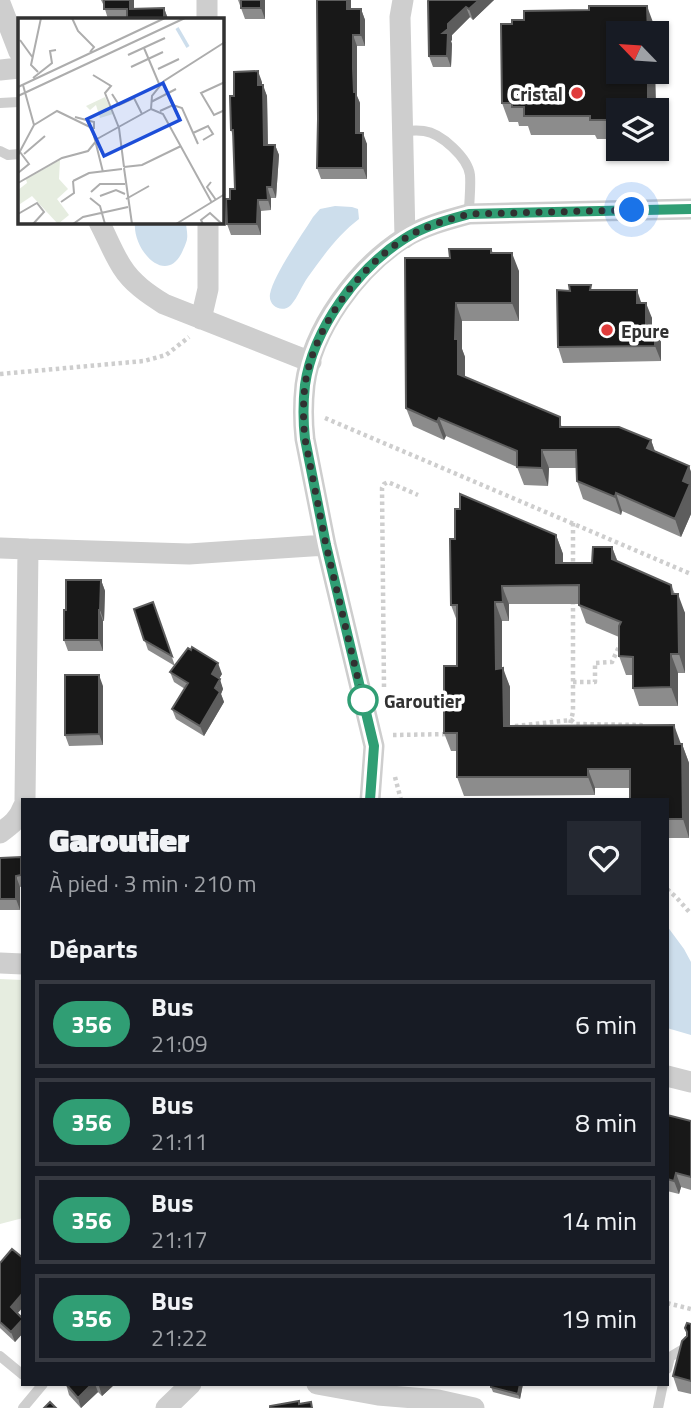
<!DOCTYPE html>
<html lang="fr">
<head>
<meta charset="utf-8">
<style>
	:root { --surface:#171b24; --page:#242831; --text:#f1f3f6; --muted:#9ea1a6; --line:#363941 }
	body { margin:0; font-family:"Titillium Web",sans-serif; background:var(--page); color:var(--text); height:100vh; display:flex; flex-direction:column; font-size:26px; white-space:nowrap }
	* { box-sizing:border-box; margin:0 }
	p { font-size:23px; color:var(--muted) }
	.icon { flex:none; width:38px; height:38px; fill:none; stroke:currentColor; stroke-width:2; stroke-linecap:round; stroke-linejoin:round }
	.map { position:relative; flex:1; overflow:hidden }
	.panel { position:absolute; left:21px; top:798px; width:648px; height:588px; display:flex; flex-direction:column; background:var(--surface); border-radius:0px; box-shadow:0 2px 5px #0004 }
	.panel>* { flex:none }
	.badge { padding:0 14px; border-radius:23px; font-size:24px; line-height:46px }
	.needle { width:46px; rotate:295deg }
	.tools { position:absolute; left:606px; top:21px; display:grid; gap:14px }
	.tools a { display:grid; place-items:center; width:63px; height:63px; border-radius:0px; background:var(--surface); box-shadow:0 2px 5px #0004; font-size:35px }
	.you { position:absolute; width:35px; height:35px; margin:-18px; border:5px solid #fff; border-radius:50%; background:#1a73e8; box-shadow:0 0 0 10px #1a73e833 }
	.map>.badge { position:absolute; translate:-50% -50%; box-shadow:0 0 0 4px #fff }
	h2 { padding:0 28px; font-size:26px; line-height:63px }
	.round { display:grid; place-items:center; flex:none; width:74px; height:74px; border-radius:0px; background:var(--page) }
	.headline { display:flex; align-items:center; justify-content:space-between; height:119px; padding:0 28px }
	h1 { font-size:33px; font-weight:800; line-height:52px }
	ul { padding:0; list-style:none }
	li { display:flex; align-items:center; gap:21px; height:88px; margin:0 14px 10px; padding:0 14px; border:4px solid var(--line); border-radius:0px }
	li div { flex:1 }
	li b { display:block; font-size:26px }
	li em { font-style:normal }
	li .badge { min-width:77px; font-weight:700; text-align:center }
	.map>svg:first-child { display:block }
</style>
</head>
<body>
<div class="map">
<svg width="691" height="1408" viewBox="0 0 691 1408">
	<rect width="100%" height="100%" fill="#fff"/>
	<path fill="#e6ede0" d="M0,979L23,980V1218L0,1224Z"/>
	<path fill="#cddeec" d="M335,206L352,207L358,209L359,219C339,234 323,256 308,277C302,285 298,297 291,305C282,314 268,306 270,294C274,274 302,235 313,217L320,209Z
		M135,222H186C186,227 188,234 187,239C187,241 184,248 183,250C167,288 132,250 135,222Z
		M667,926L684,949L691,962V1035L667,1028Z"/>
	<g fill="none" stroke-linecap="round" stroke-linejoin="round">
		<path stroke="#cecece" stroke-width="4.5" stroke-dasharray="3.5 3.5" stroke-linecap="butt" d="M0,374L144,361L166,355L189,337
			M325,418L691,574
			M573,523V568
			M573,601V712L571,720L576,724L641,725V731
			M573,682H595V663L612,662L621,642
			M384,687L382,488L384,484L388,482L418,495
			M515,726L571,720L568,732
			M393,735L450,734
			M395,777L401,800
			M667,889L676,897L691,914
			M667,1303L691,1309"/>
		<path stroke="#cecece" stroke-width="10" d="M0,103L19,102
			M401,131C409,131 417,130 424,131C441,133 468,158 470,175C471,188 469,201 469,214
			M0,151L8,155L19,154
			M0,1356L23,1375
			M667,1369L670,1357L685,1348
			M23,1408L43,1384
			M658,1408L663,1384"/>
		<path stroke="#cecece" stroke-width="21" d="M207,0V19
			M403,0L400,17L405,238
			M0,3L19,52
			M0,70L19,68
			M99,222C107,237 113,253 122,267C132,283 148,294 164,304L311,362
			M201,319L208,289V222
			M0,548L28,549
			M25,800L28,549L189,554L326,545
			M370,800L374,746L326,545L305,439C303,421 303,403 305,385C312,329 357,268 404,238C424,226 447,220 469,214L691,209
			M0,833C11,825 19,819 23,807
			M0,963L23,964
			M667,1076L691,1082
			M317,1384L378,1395L438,1400L474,1408
			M166,1408L191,1384"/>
	</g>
	<path fill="#8c8c8c" d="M101,0H134V9L164,8L168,19H108L104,6Z
		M238,0H265V19H245Z
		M494,0L473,20L470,17L452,35V40L451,41L452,44L451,67H433L429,56L428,1Z
		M351,9H361L365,20V46H357V96L360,103V133L367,144V179H321L317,168Z
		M512,24L654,25L618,72H655L656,110H618V139H597L595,135H531L528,126H519L518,122H509L502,103Z
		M262,82V85L267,96L268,145H275L279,155L276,198H271V210L261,211V235H231L227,224L230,199L235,189L234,139L231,130L234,96Z
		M491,249L493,253L519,271V321H462V349L465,357V377L564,427L651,440L655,451L689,466L691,472V514L681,537L622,511L621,515L583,499L577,481L576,468H549L548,486L524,485L517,467L446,436L444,440L413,426L406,408L450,258Z
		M593,290L641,303L652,318V327H655L661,342V361L563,363L558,347Z
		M556,535L563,554V563H592L612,547L618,562L671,585L675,594L685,613V673H678V706H639L633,688V675H626L619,656V637L586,623L579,604H509V621H502V668L510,687V726L682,744L689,763V838H667V800L630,788H595V795L464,796L457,777V751H451L444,733L457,666V621L451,605Z
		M101,580L105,591L104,621H103V651H68L64,640L66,610Z
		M153,602L175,666L222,674L219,679L223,689L221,694L224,702L204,736L176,719L172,709L185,689L174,682L170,672L175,666L148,650L134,609Z
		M103,686V745L69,746L65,735Z
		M0,858L23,861V886L20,887V910H0Z
		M667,1115L691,1121V1190L681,1187L679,1194L667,1191Z
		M23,1258V1307L18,1313L23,1317V1333L15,1342L0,1328V1263Z
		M691,1324V1394L678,1391L673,1376Z
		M66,1384H115L102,1396L98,1392L81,1408L69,1395Z
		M523,1384L520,1399L493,1392L491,1387Z"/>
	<path fill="#5d5d5d" d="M130,0H134V19L130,9Z
		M261,0H265V19L261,8Z
		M347,0H351V20L347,9Z
		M479,0H494L473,20L469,9Z
		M647,6L654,25V33H648Z
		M466,7L470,17L452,35V40L451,41L452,44L451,67L447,56L443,33L448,24Z
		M164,8L168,19H164Z
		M361,9L365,20V46L361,35Z
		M353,35L357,46V96L360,103V144L356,133L354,92Z
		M258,71L262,82V96L258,85Z
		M648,72H655L656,110H648Z
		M263,85L267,96L268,155L264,145Z
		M363,133L367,144V179L363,168Z
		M275,145L279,155L276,198L272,187Z
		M267,187L271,198V210L268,200Z
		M258,200L261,211V235L257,224Z
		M512,253L519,271V321L512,303Z
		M637,290L642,305L637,303Z
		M456,303L462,321V349L465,357V392L458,374L455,339Z
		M646,303L652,318V342L646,327Z
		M655,327L661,342V361L655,346Z
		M439,418L446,436L444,440L437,422Z
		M651,440L657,458L647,448Z
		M542,450L549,468L548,486L542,468Z
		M689,466L691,472V514L681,537L675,519L683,481Z
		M616,493L622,511L621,515L615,497Z
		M556,535L563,554V582L556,563Z
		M612,547L619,566L612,559Z
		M101,580L105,591L104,621L100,610Z
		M502,586L509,604V621L503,602Z
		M678,594L685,613V673L679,654Z
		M495,602L502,621V687L496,669Z
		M99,610L103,621V651L99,640Z
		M671,654L678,673V706L671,687Z
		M218,663L222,674L215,685L212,674Z
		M503,668L510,687V745L504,726Z
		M99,675L103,686V745L99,734Z
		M220,679L223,689L221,694L224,702L204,736L200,726Z
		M674,725L681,744H675Z
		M682,744L689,763V838L683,819Z
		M588,769L595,788V795L588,777Z
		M16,876L20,887V910L16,899Z
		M676,1173L681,1187L679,1194L674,1181Z
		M23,1293V1307L14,1317L11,1307Z
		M23,1319V1333L15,1342L11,1332Z
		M92,1384H95L98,1392L81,1408L78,1398Z
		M100,1384H115L102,1396L99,1386Z
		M520,1384H523L520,1399L518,1394Z"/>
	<path fill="#181818" stroke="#5d5d5d" stroke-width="2" d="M104,0H130V9L164,8V19H127V9H104Z
		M241,0H261V8H241Z
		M317,0H347V9H361V35H353V69L354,92H356V133H363V168H317L318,119Z
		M429,0H479L469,9L466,7L448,24V29L443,33H448L447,56H429L428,1Z
		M589,6H647L648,33H618V72H648V110H618V120H590V116H524V107H512V103H502L501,24H512V20H524V11L589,10Z
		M258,71V85H263L264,145H275L272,187H267L268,200H258L257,224H227L226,199H230V189H235L233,130H231L230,96H234V72Z
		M449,249H491V253H512V303H456L455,339H458V374L560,417V427H619L651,440L647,448L689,466L683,481L690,484L675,519L616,493L615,497L577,481L576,450H542V468L517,467V451L439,418L437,422L406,408L405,258H450Z
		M569,285H591L590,290H637V303H646V327H655V346L558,347L557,290L570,291Z
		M460,494L556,535V563H592L593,547H612V559L671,585L672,594H678L679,654H671V687L633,688V657L619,656V626L621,622L579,605V585L502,586L503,602H495L496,669L503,668L504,726L674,725L675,744H682L683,819H667V800H630V769H588V777H457V733H444V666H457V605H451L450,539H455V509H460Z
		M66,580H101L100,610H99V640H64V610H66Z
		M153,602L172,656L144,640L134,609Z
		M192,647L218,663L212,674L220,679L215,688L220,692L200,726L172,709L188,683L170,672L188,648L191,650Z
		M65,675H99V734L65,735Z
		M21,857V875L16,876V899H0V858Z
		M667,1115L691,1121V1177L676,1173L674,1181L667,1179Z
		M12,1249L23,1258V1293L11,1307L23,1319L11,1332L0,1322V1263Z
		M687,1323L691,1324V1381L673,1376L682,1341L687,1336V1332L685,1328Z
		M66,1384H92L78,1398Z
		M491,1384H520L518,1394L491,1387Z
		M299,1401V1404L311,1402L312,1408H270V1406Z
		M50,1402L56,1408H44Z"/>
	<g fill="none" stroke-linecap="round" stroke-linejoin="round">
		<g stroke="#fff" stroke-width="16">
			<path id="line" d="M370,800L374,746L326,545L305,439C303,421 303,403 305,385C313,329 357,269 404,239C424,226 447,220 469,214L691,209"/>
		</g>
		<use href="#line" stroke="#309e74" stroke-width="10"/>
		<path stroke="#313131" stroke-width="7" stroke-dasharray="0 12.6" d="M363,700L326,545L305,439C303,421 303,403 305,385C313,329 357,269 404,239C424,226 447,220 469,214L632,210"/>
	</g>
	<g fill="#e03c3b" stroke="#fff" stroke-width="2.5">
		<circle cx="577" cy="93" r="7"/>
		<circle cx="607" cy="330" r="7"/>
	</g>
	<circle fill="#fff" stroke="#309e74" stroke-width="3.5" cx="363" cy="700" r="14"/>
	<g text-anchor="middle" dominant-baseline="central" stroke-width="7" stroke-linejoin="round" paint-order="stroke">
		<g font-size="19" font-weight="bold" fill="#313131" stroke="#fff" text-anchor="end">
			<text x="563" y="93">Cristal</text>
			<text x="621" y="330" text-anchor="start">Epure</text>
		</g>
		<g font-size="19" font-weight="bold" fill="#313131" stroke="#fff" text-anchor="start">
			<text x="384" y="700">Garoutier</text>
		</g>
	</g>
	<g transform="translate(18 18)">
		<rect width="206" height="206" fill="#fff"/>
		<path d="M87,79L95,96L82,100L78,87L72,92L68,88ZM42,142L41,161L50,171L39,181L51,197L40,206L14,178L2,186L0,172L9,165L8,161Z" fill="#e6ede0"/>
		<path fill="none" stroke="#cddeec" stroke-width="3.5" d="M159,10L170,29"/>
		<path fill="none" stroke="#adadad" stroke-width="2" d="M54,0L60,13L76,29L72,34M2,22L15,40M126,30L142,68M110,37L147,20M113,49L145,34M140,51L161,41M20,54L13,47L23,0M75,57L93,68L87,75L101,110L106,149M15,60L34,45L32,33L38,32M207,64L183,75L196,97L207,92M0,69L147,0M94,76L101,87L116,80L124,96M0,78L167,0M133,84L158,71M133,91L145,96L194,185M133,91L134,78L146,63L207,24M142,93L155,87L164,90L180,126M57,99L76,104V111M16,107L39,93L74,110L85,154M175,115L190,108L195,116L185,122M79,121L133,91M6,136L27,118M0,137L16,107L5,67M106,149L124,147L163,128M106,150L114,206M0,155L11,146L2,134M55,163L71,155L104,151M193,164L189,169L198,182M0,165L44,140L70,133L79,122M73,174L82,166H107M82,178L98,172L107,176M72,180L82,188L87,206M108,181L131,168M43,184L56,175L55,163M0,196L19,185L26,194L15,206M55,206L65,199L110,189M158,206L207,176M185,206L183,202L192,195L204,206"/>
		<path fill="#1d4ed8" fill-opacity="0.15" stroke="#1d4ed8" stroke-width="3.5" d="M145,65L162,102L86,138L69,101Z"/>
		<rect width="206" height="206" fill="none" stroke="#313131" stroke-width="3.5"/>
	</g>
</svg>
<div class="tools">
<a><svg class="needle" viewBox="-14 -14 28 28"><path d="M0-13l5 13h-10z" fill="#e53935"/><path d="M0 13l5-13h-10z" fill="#9ea1a6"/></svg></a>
<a><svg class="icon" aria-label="layers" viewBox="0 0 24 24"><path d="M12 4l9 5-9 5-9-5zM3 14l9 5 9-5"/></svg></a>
</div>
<div class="you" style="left:632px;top:210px"></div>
<section class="panel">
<div class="headline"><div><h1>Garoutier</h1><p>À pied · 3 min · 210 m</p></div><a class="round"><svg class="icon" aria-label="heart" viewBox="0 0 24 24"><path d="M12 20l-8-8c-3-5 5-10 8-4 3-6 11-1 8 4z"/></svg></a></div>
<h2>Départs</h2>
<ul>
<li><span class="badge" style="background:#309e74;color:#fff">356</span><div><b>Bus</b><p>21:09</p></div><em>6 min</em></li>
<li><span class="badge" style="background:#309e74;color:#fff">356</span><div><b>Bus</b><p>21:11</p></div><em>8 min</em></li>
<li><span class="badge" style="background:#309e74;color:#fff">356</span><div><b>Bus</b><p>21:17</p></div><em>14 min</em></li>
<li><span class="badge" style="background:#309e74;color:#fff">356</span><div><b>Bus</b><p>21:22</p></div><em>19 min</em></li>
</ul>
</section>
</div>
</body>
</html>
